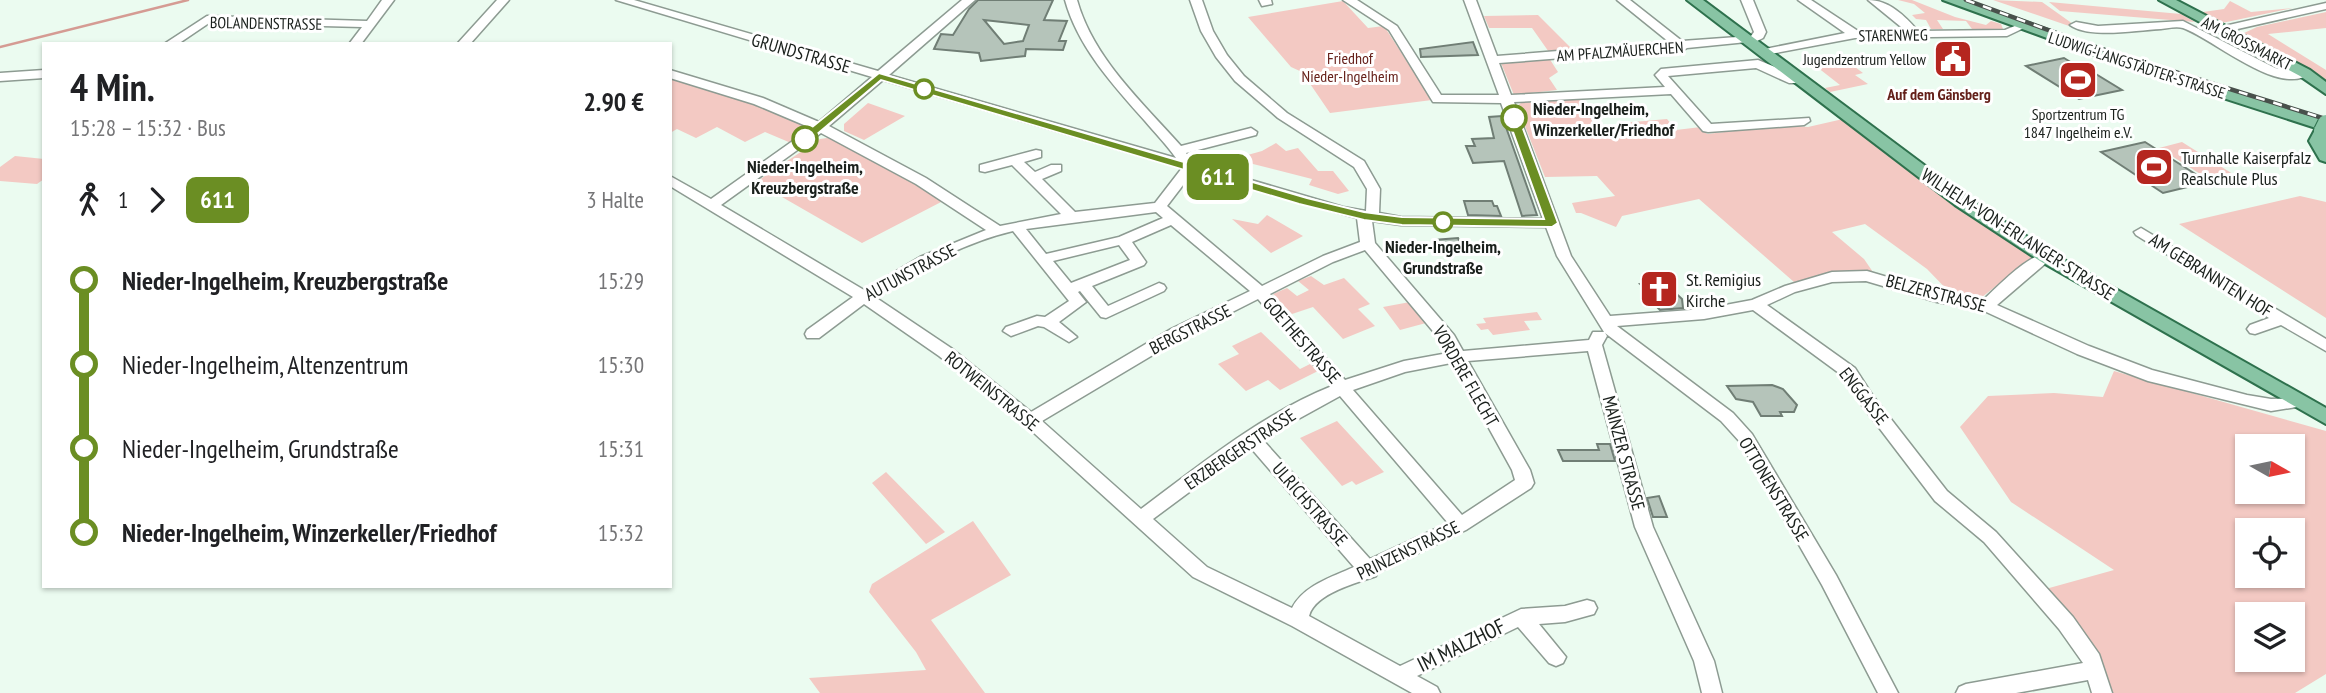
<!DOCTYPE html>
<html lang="de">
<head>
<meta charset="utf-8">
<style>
	:root { --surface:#fff; --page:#f6f6f6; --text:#202124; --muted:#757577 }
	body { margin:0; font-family:"PT Sans Narrow",sans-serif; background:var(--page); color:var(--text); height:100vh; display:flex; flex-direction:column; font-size:26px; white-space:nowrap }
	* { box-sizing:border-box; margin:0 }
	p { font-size:23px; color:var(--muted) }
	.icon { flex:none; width:38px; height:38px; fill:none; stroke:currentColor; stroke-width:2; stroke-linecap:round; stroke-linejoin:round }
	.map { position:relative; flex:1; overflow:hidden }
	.sheet { position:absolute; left:42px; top:42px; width:630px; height:546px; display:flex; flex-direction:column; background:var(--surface); border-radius:0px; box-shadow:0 2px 5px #0004 }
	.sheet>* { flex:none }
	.badge { padding:0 14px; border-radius:10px; font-size:24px; line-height:46px }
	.needle { width:46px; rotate:99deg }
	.buttons { position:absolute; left:2235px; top:434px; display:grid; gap:14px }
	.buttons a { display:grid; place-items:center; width:70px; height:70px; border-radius:0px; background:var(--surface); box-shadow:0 2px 5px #0004; font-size:35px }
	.map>.badge { position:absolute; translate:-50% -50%; box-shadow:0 0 0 4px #fff }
	.legs { display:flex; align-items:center; gap:10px; height:77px; padding:0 28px; font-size:23px }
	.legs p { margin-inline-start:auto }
	.summary { display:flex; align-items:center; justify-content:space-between; height:119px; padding:0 28px }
	h1 { font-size:38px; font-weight:700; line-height:52px }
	ul { padding:0 28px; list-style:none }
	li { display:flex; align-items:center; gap:24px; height:84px; font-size:26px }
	li i { display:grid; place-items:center; width:10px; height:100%; margin:0 9px; background:currentColor }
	li i::after { content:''; width:18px; height:18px; margin:-9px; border:5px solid; border-radius:50%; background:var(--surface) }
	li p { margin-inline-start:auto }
	li:first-child i { background:linear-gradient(#0000 50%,currentColor 0) }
	li:last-child i { background:linear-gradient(currentColor 50%,#0000 0) }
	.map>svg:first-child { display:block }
</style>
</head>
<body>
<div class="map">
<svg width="2326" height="693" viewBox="0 0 2326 693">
	<rect width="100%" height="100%" fill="#ebfbf0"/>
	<path fill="#f3c9c3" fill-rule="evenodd" d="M1898,0H1912L1955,17L1986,25L1991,21L2001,24L2003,29H1972L1966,21L1937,20L1943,29H1931L1926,20L1916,19L1912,15L1925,13L1914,4Z
		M1993,0L2042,2L2073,24L2072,27Z
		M1343,1L1368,28L1384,26L1432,100L1330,113L1302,72L1291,67L1248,17Z
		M2230,1L2251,12L2293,8L2222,23L2196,13L2224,9Z
		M2049,2L2181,14L2195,22L2060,11Z
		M2326,12V28L2268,34L2326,70V80L2242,34L2257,27Z
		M1538,15L1576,53L1551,55L1532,28H1489L1484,16Z
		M1839,55L1863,73L1855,75L1868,84L1830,92L1825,88L1840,85L1808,60Z
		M1549,58L1558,72L1549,78L1557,90L1514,95L1501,63Z
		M670,78L766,107L808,125V131L791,143L765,132L745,142L717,127L696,138L677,129L670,133Z
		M1581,98L1599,135L1628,133L1622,123L1667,119L1676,130L1701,127L1707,134L1787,125L1808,127L1843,119L1936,191L2033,257L1977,301L1957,300L1927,269L1865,224L1832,232L1864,259L1875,275L1838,273L1794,282L1699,199L1622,216L1616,227L1581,213H1576L1572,203L1615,196L1597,176L1545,177L1517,106L1521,103Z
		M868,103L905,116L864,140L844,131V124Z
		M827,138L834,139L890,167L943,201L862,243L756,182L820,139Z
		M2182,142L2236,176L2213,182L2159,148Z
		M1276,143L1286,151L1298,148L1318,171H1333L1349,191L1338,194L1309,185L1312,179L1233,159L1262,151Z
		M15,156L44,159V179L37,184L0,181V167Z
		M2300,196L2326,202V318L2179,224Z
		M1267,215L1303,236L1271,253L1232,219L1258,224Z
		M1311,276L1324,285L1344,278L1370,304L1358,309L1375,326L1343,339L1313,307L1292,314L1273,294L1287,288L1297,296L1309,290L1298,281Z
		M1410,302L1426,323L1400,330L1383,307Z
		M1537,312L1542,320L1524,321L1530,330L1493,335L1488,329L1481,330L1476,324L1486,323L1483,318Z
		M1261,332L1300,369L1310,364L1318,371L1280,390L1268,380L1246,391L1218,364L1239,354L1232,346Z
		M2114,371L2326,431V674L2295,693H2108L2042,590L2114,570L2011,502L1960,427L1988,396L2054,393L2103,397ZM2247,446H2292V492H2247ZM2247,530H2292V576H2247ZM2247,614H2292V660H2247Z
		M1337,421L1384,472L1356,485L1352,481L1342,486L1300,438Z
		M886,472L945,532L926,544L872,483Z
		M973,521L1011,575L931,620L985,693H820L809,678L926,670L916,652L869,592L872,584Z"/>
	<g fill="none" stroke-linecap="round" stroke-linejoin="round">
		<path stroke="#d59b93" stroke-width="2.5" d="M0,47L188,0"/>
	</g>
	<path fill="#b5c4ba" stroke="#707e75" stroke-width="2" fill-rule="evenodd" d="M978,0H1053L1044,20L1067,21L1059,41H1066L1063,50L1026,49L1025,56L981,61L979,53L934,49L941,34L953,35L969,9ZM984,20L1029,25L1023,41L1004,44Z
		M1473,42L1478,55L1421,57L1420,49Z
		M2064,58L2077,66L2081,65L2122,90L2079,99L2026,66Z
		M1502,116L1518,161L1537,215L1522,216L1504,161L1473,163L1466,146H1475L1472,139L1494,138L1489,117Z
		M2145,142L2208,182L2163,193L2101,152Z
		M1464,201H1492L1494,206H1497L1501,216L1468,215Z
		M1458,238L1463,249L1439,251L1434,240Z
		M1659,278L1682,299L1683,308L1660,310L1654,304L1661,302L1640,284Z
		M1772,385L1783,389L1797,405L1794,412H1780L1782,416H1761L1753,402L1736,399L1727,386Z
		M1597,444H1610L1615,461H1563L1558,450H1599Z
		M1659,496L1667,517H1653L1647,498Z"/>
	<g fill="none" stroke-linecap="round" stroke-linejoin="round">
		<g stroke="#8d9b92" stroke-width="3">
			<path id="minor" d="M382,0H394L361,44H349L362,27L209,23L178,44H164L207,16L367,21Z
				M497,0H509L470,44H457Z
				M616,0H634L878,71L962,0H975L889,75L1176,158C1167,145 1155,133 1145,121C1113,85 1078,47 1065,0H1077C1093,58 1142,102 1181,146L1251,128L1257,132L1256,135L1186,153L1193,163L1343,207L1366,211L1367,189L1354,167L1278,118L1235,81L1216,57L1201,31L1190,0H1202L1213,31L1227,55L1244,76L1287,113L1364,161L1380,189L1379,213L1401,217L1543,219L1501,103L1433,102L1389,30L1343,0H1357L1397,26L1441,95H1499L1464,0H1476L1497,56L1669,42L1617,0H1630L1682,41L1751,36L1754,32L1741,0H1753L1766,32L1763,38L1757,41L1687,48L1682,51L1677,49L1499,63L1511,95L1665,87L1655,75L1661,69L1758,60L1807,80L1805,83H1789L1756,68L1668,76L1711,124L1809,118L1810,121L1804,125L1708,132L1703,131L1671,94L1514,102L1571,256L1610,316L1704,309L1752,300L1785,286L1832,272L1867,271L1938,292L1983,300C1997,288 2032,249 2051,254L2053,257L1997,305L2089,346L2152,370L2247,395L2271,399L2303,398L2305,402L2303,406L2271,411L2148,381L2077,354L1982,310L1937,302L1866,281L1832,282L1795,292L1767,305L1855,368L1873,396L1947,491L1996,532L2073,617L2099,654L2112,693H2092L2088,680L2016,693H1956L1959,687L1966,684L2083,663L2059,629L1984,542L1935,501L1861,404L1843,376L1753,310L1704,319L1617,326L1733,413L1752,434L1836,575L1898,693H1878L1822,585L1740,442L1721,421L1605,333L1607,336L1602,345L1653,527L1714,661L1722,693H1702L1694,661L1635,527L1588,351L1468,361L1530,470L1534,483L1531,488L1466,530L1377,573L1376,576C1357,583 1315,593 1309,616L1400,666L1521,609L1565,606L1587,600L1594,602L1597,608L1594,614L1565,622L1539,624L1566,657L1563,663L1556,666L1549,663L1518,627L1417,676L1437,687L1440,693H1412L1292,626L1193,577L1024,424L939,356L864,304L819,338H807L805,334L807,330L853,297L670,186V176L711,199L811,128L754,104L670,78V70L763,98L819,122L872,77ZM883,80L1182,168L1155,203L1075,212L1042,179L1061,171V165H1051L1035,172L1024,162L1041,157V151L1036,150L980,165V171L985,172L1012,165L1061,214L1000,226L926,178L829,126ZM821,133L916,184L986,230L920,257L864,290L721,205ZM1193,172L1357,218L1360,242L1323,256L1262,286L1167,206ZM1156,212L1163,218L1119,237L1046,254L1026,229ZM1372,221L1401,225L1546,227L1557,256L1604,332H1593L1589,340L1463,351L1454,335L1375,243ZM1171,225L1250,291L1171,329L1031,412L951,348L875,297C917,268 963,243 1013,231L1069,301L1045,317L1037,316L1006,327L1003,331L1011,336L1038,326L1044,327L1069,342L1077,337L1059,322L1086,302L1078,292L1080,291L1101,317L1106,318L1164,291L1166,288L1164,285L1159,283L1108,306L1092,286L1144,265L1146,262L1132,242ZM1119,245L1130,260L1071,283L1053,261ZM1365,250L1442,342L1448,353L1404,361L1345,380L1270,294L1333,262ZM1258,299L1332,386C1262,414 1201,464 1141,509L1042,421L1183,337ZM1451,363H1453L1512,470L1515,480L1462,515L1353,390L1405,372ZM1340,396L1448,523L1370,559L1262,439ZM1250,447L1354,567C1332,577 1304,585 1292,608L1207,567L1153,519Z
				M1259,0H1271L1272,4L1262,6Z
				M1798,0H1811L1858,31H1906L1868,0C1889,0 1905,16 1918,31L2005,30L2022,23L2028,26L2007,36L1855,38L1760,56V50L1845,33Z
				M2326,3V9L2220,33L2214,30L2220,27Z
				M2183,21L2275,68C2286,71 2303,67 2311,73C2279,98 2214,39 2183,28C2177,26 2168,28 2161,29C2138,30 2089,39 2070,25L2076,22L2098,26Z
				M44,70V78L0,81V73Z
				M2141,228L2326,339V351L2281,325L2255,334L2250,333L2247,329L2250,325L2269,318L2136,235L2134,232Z"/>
		</g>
		<g stroke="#2e714d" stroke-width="4">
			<path id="major" d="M1687,0H1703L1967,197L2052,253L2326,408V424L2040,261L1955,205Z
				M1943,0H1963L2128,58L2326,121V162L2320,160L2309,141L2316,128L2118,64Z
				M2159,0H2176L2310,70L2326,82V94L2300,76Z"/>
		</g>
		<use href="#minor" fill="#fff" fill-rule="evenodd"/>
		<use href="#major" fill="#88c4a4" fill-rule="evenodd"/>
		<g stroke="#48504b" stroke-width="4.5">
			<path id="rail" d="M1966,0L2095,47L2326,119"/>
		</g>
		<use href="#rail" stroke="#fff" stroke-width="2.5" stroke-dasharray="9" stroke-linecap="butt"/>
		<g stroke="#2e714d" stroke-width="18" stroke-linecap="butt">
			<path id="major-bridge" d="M2322,131L2326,123"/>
		</g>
		<use href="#major-bridge" stroke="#88c4a4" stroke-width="16"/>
	</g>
	<path fill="#6b8e23" stroke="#fff" stroke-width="2" d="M879,73L1307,198L1364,212L1402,217L1544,219L1508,118L1514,114L1519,118L1558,223L1552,227L1402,225L1364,220L1299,204L881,80L809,141H801V136Z"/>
	<defs>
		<g id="civic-square" transform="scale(2.0125)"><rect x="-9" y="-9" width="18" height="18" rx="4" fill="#b5261f" stroke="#fff"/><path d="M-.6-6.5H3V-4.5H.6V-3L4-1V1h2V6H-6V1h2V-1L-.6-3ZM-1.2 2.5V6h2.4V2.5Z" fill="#fff"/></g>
		<g id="stadium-square" transform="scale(2.0125)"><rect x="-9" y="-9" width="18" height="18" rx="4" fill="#b5261f" stroke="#fff"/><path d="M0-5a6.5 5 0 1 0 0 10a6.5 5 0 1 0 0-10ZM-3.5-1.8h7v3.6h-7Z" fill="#fff"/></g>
		<g id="church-square" transform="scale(2.0125)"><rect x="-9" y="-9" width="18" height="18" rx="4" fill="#b5261f" stroke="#fff"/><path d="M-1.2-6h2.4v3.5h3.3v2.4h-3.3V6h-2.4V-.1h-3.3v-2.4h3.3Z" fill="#fff"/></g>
	</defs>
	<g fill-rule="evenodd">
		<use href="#civic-square" x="1953" y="59"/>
		<use href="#stadium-square" x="2078" y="80"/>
		<use href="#stadium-square" x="2154" y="167"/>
		<use href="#church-square" x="1659" y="289"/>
	</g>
	<g fill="#fff" stroke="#6b8e23" stroke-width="3.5">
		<circle cx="924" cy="89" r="9"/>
		<circle cx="1514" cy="118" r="12"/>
		<circle cx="805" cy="139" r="12"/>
		<circle cx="1443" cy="222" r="9"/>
	</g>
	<g text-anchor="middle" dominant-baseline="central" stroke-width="6" stroke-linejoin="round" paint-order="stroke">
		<g font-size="16" fill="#1a201c" stroke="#fff">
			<text transform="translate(266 23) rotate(1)">BOLANDENSTRASSE</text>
			<text transform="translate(1893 35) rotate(-1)">STARENWEG</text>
			<text transform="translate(2247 43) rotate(27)">AM GROSSMARKT</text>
			<text transform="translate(1620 51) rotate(-4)">AM PFALZMÄUERCHEN</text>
			<text transform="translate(2137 65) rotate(18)">LUDWIG-LANGSTÄDTER-STRASSE</text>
		</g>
		<g font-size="16" fill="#66211b" stroke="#fff">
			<text x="1350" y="58">Friedhof<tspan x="1350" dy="18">Nieder-Ingelheim</tspan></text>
		</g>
		<g font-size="16" fill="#1a201c" stroke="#fff" text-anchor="end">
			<text x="1926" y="59">Jugendzentrum Yellow</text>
			<text x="2078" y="114" text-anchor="middle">Sportzentrum TG<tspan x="2078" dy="18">1847 Ingelheim e.V.</tspan></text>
		</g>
		<g font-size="16" font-weight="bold" fill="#64201a" stroke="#fff">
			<text x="1939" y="94">Auf dem Gänsberg</text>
		</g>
		<g font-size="18" fill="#1a201c" stroke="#fff">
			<text transform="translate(801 53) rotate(16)">GRUNDSTRASSE</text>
			<text transform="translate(2018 234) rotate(33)">WILHELM-VON-ERLANGER-STRASSE</text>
			<text transform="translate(910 272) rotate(-28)">AUTUNSTRASSE</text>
			<text transform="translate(2211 275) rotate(32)">AM GEBRANNTEN HOF</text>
			<text transform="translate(1936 293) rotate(15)">BELZERSTRASSE</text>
			<text transform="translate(1190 329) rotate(-27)">BERGSTRASSE</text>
			<text transform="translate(1302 340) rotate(49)">GOETHESTRASSE</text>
			<text transform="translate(1466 376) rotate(60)">VORDERE FLECHT</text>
			<text transform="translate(992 391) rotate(39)">ROTWEINSTRASSE</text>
			<text transform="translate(1864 396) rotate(52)">ENGGASSE</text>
			<text transform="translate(1240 449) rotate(-34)">ERZBERGERSTRASSE</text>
			<text transform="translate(1624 453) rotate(75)">MAINZER STRASSE</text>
			<text transform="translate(1774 489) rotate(59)">OTTONENSTRASSE</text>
			<text transform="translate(1310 504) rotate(49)">ULRICHSTRASSE</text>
			<text transform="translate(1408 550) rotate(-26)">PRINZENSTRASSE</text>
		</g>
		<g font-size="18" font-weight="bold" fill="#1a201c" stroke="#fff">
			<text x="1533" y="108" text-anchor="start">Nieder-Ingelheim,<tspan x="1533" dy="21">Winzerkeller/Friedhof</tspan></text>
			<text x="805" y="166">Nieder-Ingelheim,<tspan x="805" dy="21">Kreuzbergstraße</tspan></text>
			<text x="1443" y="246">Nieder-Ingelheim,<tspan x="1443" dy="21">Grundstraße</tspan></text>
		</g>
		<g font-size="18" fill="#1a201c" stroke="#fff" text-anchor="start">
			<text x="2181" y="157">Turnhalle Kaiserpfalz<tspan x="2181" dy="21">Realschule Plus</tspan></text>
			<text x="1686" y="279">St. Remigius<tspan x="1686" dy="21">Kirche</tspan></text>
		</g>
		<g font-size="21" fill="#1a201c" stroke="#fff">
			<text transform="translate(1461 645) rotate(-26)">IM MALZHOF</text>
		</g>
	</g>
</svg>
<div class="buttons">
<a><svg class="needle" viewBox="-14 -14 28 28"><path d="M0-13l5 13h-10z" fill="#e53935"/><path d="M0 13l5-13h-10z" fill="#757577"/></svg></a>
<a><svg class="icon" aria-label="locate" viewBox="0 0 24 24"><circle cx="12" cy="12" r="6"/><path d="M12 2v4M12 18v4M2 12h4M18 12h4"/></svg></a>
<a><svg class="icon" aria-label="layers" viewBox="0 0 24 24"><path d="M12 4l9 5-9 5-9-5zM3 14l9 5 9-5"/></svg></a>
</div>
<b class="badge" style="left:1218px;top:177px;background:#6b8e23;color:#fff">611</b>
<section class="sheet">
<div class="summary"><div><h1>4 Min.</h1><p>15:28 – 15:32 · Bus</p></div><b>2.90 €</b></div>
<div class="legs"><svg class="icon" aria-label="walk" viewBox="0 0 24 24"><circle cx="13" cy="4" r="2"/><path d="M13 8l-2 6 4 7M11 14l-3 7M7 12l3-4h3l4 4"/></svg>1<svg class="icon" aria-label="forward" viewBox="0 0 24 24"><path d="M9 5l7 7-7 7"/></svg><b class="badge" style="background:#6b8e23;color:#fff">611</b><p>3 Halte</p></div>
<ul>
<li><i style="color:#6b8e23"></i><b>Nieder-Ingelheim, Kreuzbergstraße</b><p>15:29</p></li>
<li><i style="color:#6b8e23"></i><span>Nieder-Ingelheim, Altenzentrum</span><p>15:30</p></li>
<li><i style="color:#6b8e23"></i><span>Nieder-Ingelheim, Grundstraße</span><p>15:31</p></li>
<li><i style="color:#6b8e23"></i><b>Nieder-Ingelheim, Winzerkeller/Friedhof</b><p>15:32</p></li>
</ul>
</section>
</div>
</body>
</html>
